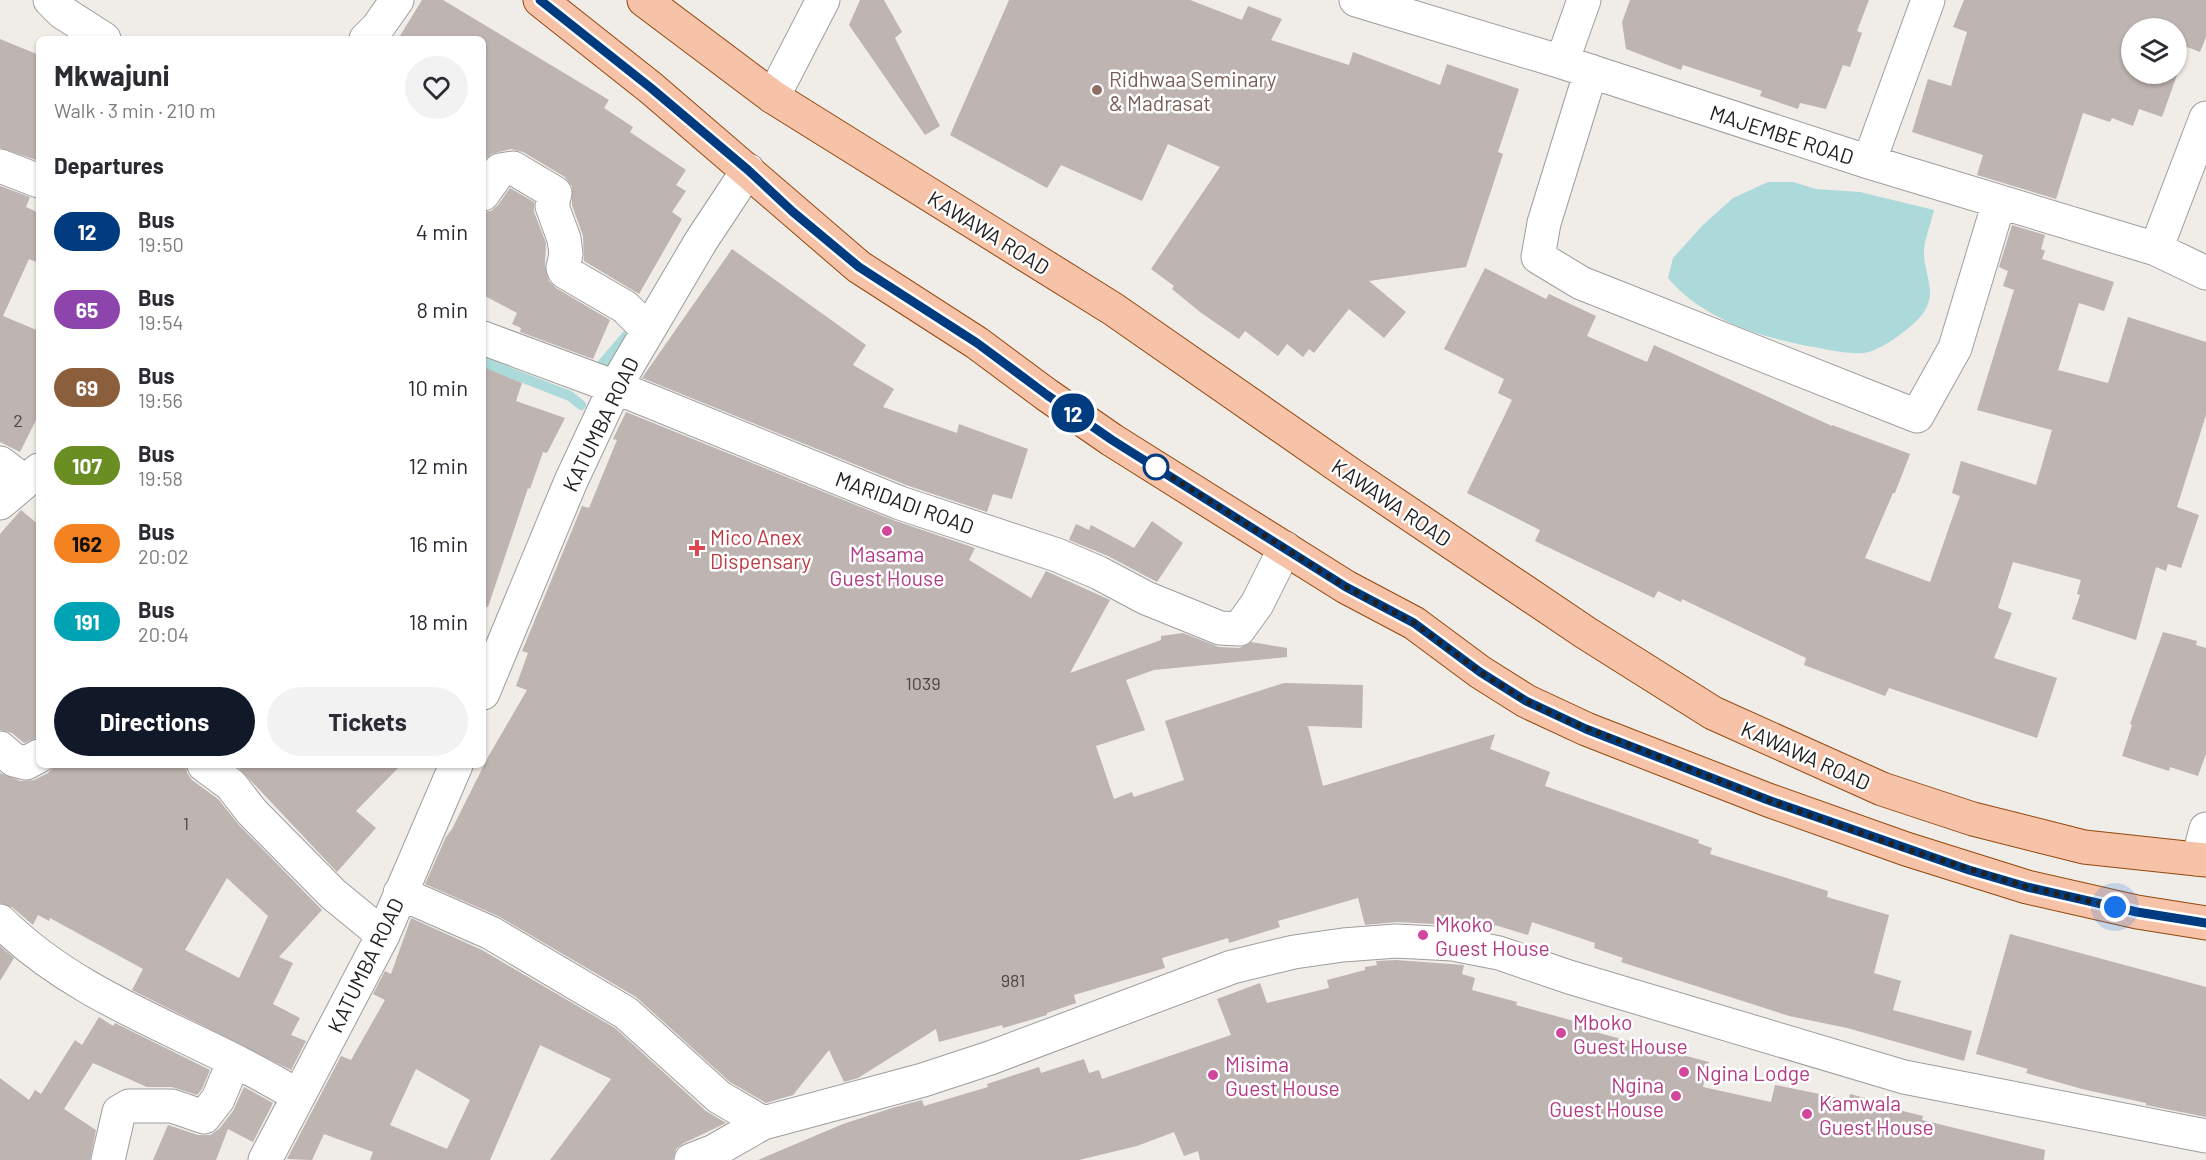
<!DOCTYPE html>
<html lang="en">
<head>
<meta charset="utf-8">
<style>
	:root { --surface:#fff; --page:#f2f2f3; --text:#2b2b33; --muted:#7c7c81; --accent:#111827 }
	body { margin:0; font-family:Barlow,sans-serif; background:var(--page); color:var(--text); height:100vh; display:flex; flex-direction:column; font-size:22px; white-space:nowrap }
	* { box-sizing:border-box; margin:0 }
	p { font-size:20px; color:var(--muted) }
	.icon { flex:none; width:33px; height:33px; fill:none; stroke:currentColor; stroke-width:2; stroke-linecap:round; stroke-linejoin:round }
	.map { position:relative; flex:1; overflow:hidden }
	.panel { position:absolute; left:36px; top:36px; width:450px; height:732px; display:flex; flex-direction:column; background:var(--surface); border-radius:9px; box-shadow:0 2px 4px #0004 }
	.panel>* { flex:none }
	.badge { padding:0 12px; border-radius:20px; font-size:21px; line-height:39px }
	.fabs { position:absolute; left:2121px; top:18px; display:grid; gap:12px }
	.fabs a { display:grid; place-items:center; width:66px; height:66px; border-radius:50%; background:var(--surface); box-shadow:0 2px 4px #0004; font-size:30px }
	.you { position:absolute; width:30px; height:30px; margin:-15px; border:4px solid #fff; border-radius:50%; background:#1a73e8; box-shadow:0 0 0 9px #1a73e833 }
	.map>.badge { position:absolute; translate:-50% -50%; box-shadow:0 0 0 3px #fff }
	h2 { padding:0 18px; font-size:22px; line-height:54px }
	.round { display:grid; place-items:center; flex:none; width:63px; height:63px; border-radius:32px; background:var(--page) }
	.overview { display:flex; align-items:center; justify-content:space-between; height:102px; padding:0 18px }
	h1 { font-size:28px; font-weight:700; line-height:45px }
	.action { display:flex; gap:12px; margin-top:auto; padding:12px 18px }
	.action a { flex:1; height:69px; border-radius:36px; background:var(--accent); color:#fff; font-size:24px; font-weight:700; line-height:69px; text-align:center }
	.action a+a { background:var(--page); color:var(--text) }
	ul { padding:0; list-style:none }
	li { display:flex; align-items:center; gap:18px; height:78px; padding:0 18px }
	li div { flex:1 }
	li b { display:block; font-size:22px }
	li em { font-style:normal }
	li .badge { min-width:66px; font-weight:700; text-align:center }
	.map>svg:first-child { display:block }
</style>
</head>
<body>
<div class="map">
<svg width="2206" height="1160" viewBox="0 0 2206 1160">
	<rect width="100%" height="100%" fill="#f0ece8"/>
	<path fill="#acdada" d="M1768,182H1793L1816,189L1860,192L1934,210C1931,224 1923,242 1924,255C1925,276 1937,292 1924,312C1915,326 1881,351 1864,353C1850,354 1833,351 1819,348C1766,339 1704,321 1668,278L1673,258L1704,224L1733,198Z"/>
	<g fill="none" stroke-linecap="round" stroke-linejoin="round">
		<path stroke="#acdada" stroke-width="10" d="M483,362L570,396L581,405
			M590,368L597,370L633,328"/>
	</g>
	<path fill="#beb4b1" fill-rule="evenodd" d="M422,0H443L609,100L604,108L633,127L630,132L686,170L676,185L686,191L672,212L682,219L639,294L584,261L583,236L572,205V186L565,177L523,152L511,149L491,154L483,162V39H398Z
		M860,0H884L902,32L895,38L940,126L925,135L849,25Z
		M1009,0H1190L1242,20L1248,6L1282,19L1271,40L1349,65L1353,52L1440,85L1447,64L1519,89L1498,152L1503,154L1466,267L1369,281L1406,312L1384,338L1349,309L1314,353L1309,349L1303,357L1287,344L1278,356L1245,331L1239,339L1200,312L1172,289L1174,286L1151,269L1220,167L1168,144L1142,201L1061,165L1047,188L950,135Z
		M1630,0H1869L1857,31L1862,33L1850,67L1843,65L1826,109L1800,103L1798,109L1760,96L1762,91L1683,65L1681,70L1626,49L1622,22Z
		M1964,0H2206V37L2200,52L2187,47L2162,117L2139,109L2133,126L2112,118L2110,122L2083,113L2056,199L1977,175L1983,155L1912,132L1928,79L1951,86L1967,32L1953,27ZM2132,28H2176V74H2132Z
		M0,39L39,55V161L0,148Z
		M0,186L30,197L26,207L39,213V263L29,259L3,316L39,331V414L20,452L0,442Z
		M510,188L534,202V212L546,243L545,265L549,281L556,288L610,320L593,359L520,332L521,328L512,324L517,313L483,295V212L491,211L498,205Z
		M2012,225L2045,235L2041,249L2045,251L2042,259L2114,282L2104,311L2079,303L2058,370L2108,383L2128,317L2206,342V415L2177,507L2199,515L2181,568L2168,564L2166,571L2156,567L2136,640L2072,619L2080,595L2077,594L2081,580L2013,562L1998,608L2012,613L1994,658L2057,678L2037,738L1889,688L1885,696L1804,665L1806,658L1682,599L1681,602L1658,591L1654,598L1535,541L1540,530L1467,493L1512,400L1498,393L1504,379L1444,349L1485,268L1546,299L1549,294L1596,316L1587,336L1647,362L1654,345L1832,426V425L1910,454L1895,493H1893L1865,558L1930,582L1960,496L1952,493L1961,461L2036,485L2052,430L1977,410L2014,290L2003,286L2008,271L1999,267Z
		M732,249L866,345L853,365L894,389L883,407L957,433L959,424L1028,449L1012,499L993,494L987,512L906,485L642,378Z
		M483,367L522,383L516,401L565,418L547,453L543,452L530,489L528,488L488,607L483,606Z
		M626,412L893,520L975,548L969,560L1031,598L1046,571L1110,600L1070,673L1161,640V636L1183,633L1219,647L1239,648L1251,642L1287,648V657L1154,670L1126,680L1145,730L1096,746L1114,799L1132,792L1134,797L1184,780L1165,721L1284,683L1363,685L1362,728L1308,726L1323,786L1495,734L1490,749L1550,772L1545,786L1699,840L1698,843L1712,848L1710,854L1828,891L1827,897L1889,915L1874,973L1901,981L1893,1010L1972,1031L1964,1061L1847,1028L1789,1016L1621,962L1623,958L1594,948L1595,943L1532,922L1528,935L1495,925L1494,929L1474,922L1472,929L1454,925L1397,922L1365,925L1358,898L1278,921L1280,927L1229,943L1228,938L1162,958L1165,968L1074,995L1076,1003L1047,1013V1015L1003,1028L1002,1025L939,1042L936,1029L858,1078L844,1082L829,1050L793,1095L766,1103L730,1082L636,997L500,917L425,884L446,837L452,829L488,757L527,690L516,686L528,653L522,651L582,506L589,508L617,440L613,439Z
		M21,510L39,525V737L24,743L12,733L0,730V534Z
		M1152,521L1183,543L1157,582L1108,556L1069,540L1076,524L1089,530L1091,525L1134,548Z
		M2163,632L2197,641L2196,645L2206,648V754L2198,776L2170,767L2169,771L2122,756L2132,725L2130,724Z
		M55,765H186L187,773L192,780L218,799L239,825L322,910L279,957L293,963L273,1004L300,1018L291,1035L306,1041L291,1070L132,990L143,969L50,918L49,921L38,915L33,925L12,907L0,903V773L21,781L34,780L48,773ZM227,878L268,916L239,978L185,950Z
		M236,765H401L356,811L376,828L337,872Z
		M411,918L482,950L615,1028L706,1111L726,1123L684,1143L676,1149L673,1160H550L611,1079L540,1045L490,1160H370L373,1152L324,1134L312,1160L287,1159L341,1056L351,1060L385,1000L373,994L385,971L391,974ZM416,1069L470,1100L447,1149L390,1125Z
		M2010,934L2206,987V1117L2146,1105V1103L2082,1089L2026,1073L2028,1069L1976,1054Z
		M0,946L14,958L0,981Z
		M1396,960L1464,965L1462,974L1475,978L1472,990L1517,1002L1516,1005L1592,1026L1591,1031L1709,1062L1703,1087L1771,1102L1775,1085L1849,1100L1850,1094L1892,1105L1891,1108L1923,1116L1922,1120L2045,1150L2044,1160H1200L1198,1151L1184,1156L1174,1132L1137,1146L1079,1160H758L843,1124L892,1108L922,1100L924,1106L988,1087L987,1084L1039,1067L1041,1073L1084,1059L1089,1073L1099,1070L1102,1079L1231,1035L1217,999L1260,983L1267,1003L1329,988L1327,980L1365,970V967L1377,965L1376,961Z
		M99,1017L113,1026L115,1023L210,1070L202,1089L197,1095L172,1087H147L93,1063L64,1109L96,1130L90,1160H0V1078L29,1100L35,1090L41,1094L75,1040L82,1045Z
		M244,1087L273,1103L253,1142L228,1129L216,1160H153L168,1125L198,1135H210L219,1129L233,1111Z"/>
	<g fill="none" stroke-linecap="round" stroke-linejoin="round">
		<g stroke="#9e9e9e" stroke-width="35">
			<path id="minor" d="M50,0L62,12L104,39
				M1356,0L1562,62L1869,162L2156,249L2206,273
				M366,39L378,27L397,0
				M1562,62L1584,0
				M1591,71L1544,223L1538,257L1581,283L1917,416L1955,348L1999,202
				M773,97L823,0
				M1869,162L1928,0
				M0,166L39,181
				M483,194L500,170L513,168L555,193L552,206L564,239L566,254L563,268L565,272L625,307L648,330
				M2156,249L2206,118
				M483,338L615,387L900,503L1057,555L1099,573L1146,598L1220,628L1239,629L1257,604L1285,548
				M0,463L25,482
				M0,503L39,470
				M483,693L571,481L615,387L701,241L748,170
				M0,748L14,760L26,763L39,756
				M204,765L231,785L252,812L333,894L383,935
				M2198,859L2206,829
				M400,893L491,933L626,1013L719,1097L763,1123
				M0,921C83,1004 201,1035 298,1096
				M108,1160L119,1112L129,1106H172L204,1117L218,1099L234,1061
				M265,1160L383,935L456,765
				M691,1160L714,1151L763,1123L923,1080L990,1058L1232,967L1294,952L1343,945L1396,941L1453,944L1499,953L1569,977L1904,1077L2206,1136"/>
		</g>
		<g stroke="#92480b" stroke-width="35">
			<path id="primary" d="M540,0L651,88L859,267L977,343L1047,395L1112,440L1346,587L1414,623L1480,672L1526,701L1586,729L1768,800L1906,849L2027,887L2137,912L2206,923
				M644,0L773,97L1113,309L1353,476L1586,633L1713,713L1882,789L1973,819L2084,847L2206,860"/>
		</g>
		<use href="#minor" stroke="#fff" stroke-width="33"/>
		<use href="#primary" stroke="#f6c3a8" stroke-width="33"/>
	</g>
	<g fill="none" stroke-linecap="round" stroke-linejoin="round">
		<g stroke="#fff" stroke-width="14">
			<path id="line" d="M540,0L651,88L748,170L793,212L859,267L977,343L1047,395L1112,440L1346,587L1414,623L1480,672L1526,701L1586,729L1768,800L1969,870L2027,887L2137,912L2206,923"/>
		</g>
		<use href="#line" stroke="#003b80" stroke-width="9"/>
		<path stroke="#212121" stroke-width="6" stroke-dasharray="0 10.8" d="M1156,467L1151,464L1346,587L1414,623L1480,672L1526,701L1566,720L1768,800L1906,849L2027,887L2115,907"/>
	</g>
	<circle fill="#8d6e63" stroke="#fff" stroke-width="2" cx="1097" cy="90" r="6"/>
	<circle fill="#fff" stroke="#003b80" stroke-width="3" cx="1156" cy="467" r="12"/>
	<g fill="#d1479c" stroke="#fff" stroke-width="2">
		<circle cx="887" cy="531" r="6"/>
		<circle cx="1423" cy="935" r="6"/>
		<circle cx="1561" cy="1033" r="6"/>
		<circle cx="1684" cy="1072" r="6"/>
		<circle cx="1213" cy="1075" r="6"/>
		<circle cx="1676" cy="1096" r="6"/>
		<circle cx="1807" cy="1114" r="6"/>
	</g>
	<path fill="#e0444e" stroke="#fff" stroke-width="2" d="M694 539h6v6h6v6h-6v6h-6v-6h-6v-6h6z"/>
	<g text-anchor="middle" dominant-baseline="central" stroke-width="5" stroke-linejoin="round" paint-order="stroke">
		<g font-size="18" fill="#484645">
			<text x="18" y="420">2</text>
			<text x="923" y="683">1039</text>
			<text x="186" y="823">1</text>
			<text x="1013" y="980">981</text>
		</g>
		<g font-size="21" fill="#785e54" stroke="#fff" text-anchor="start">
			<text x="1109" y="78">Ridhwaa Seminary<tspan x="1109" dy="24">&amp; Madrasat</tspan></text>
		</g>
		<g font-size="21" fill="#212121" stroke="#fff">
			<text transform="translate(1782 134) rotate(18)">MAJEMBE ROAD</text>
			<text transform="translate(989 232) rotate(32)">KAWAWA ROAD</text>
			<text transform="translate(600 424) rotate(-64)">KATUMBA ROAD</text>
			<text transform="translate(905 502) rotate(20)">MARIDADI ROAD</text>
			<text transform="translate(1392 502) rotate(34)">KAWAWA ROAD</text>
			<text transform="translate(1806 755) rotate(24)">KAWAWA ROAD</text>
			<text transform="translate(365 965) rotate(-64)">KATUMBA ROAD</text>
		</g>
		<g font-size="21" fill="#be3a42" stroke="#fff" text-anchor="start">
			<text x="710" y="536">Mico Anex<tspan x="710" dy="24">Dispensary</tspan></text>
		</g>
		<g font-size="21" fill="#b23c85" stroke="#fff" text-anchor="start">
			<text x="887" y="553" text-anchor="middle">Masama<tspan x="887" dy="24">Guest House</tspan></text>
			<text x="1435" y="923">Mkoko<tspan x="1435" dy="24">Guest House</tspan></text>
			<text x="1573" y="1021">Mboko<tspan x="1573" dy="24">Guest House</tspan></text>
			<text x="1225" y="1063">Misima<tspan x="1225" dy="24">Guest House</tspan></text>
			<text x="1696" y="1072">Ngina Lodge</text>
			<text x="1664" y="1084" text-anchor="end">Ngina<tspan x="1664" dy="24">Guest House</tspan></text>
			<text x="1819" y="1102">Kamwala<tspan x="1819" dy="24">Guest House</tspan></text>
		</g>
	</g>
</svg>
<div class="fabs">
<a><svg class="icon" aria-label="layers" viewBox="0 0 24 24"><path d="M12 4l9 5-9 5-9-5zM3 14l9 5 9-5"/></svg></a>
</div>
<div class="you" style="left:2115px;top:907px"></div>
<b class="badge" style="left:1073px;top:413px;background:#003b80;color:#fff">12</b>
<section class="panel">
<div class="overview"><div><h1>Mkwajuni</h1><p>Walk · 3 min · 210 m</p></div><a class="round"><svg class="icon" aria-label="heart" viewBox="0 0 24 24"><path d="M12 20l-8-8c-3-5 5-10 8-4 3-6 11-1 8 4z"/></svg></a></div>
<h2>Departures</h2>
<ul>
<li><span class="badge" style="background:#003b80;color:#fff">12</span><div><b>Bus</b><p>19:50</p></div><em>4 min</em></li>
<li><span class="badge" style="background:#8e44ad;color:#fff">65</span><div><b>Bus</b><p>19:54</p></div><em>8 min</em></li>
<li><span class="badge" style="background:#8b5e3c;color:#fff">69</span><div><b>Bus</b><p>19:56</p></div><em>10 min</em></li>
<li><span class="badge" style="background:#6b8e23;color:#fff">107</span><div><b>Bus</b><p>19:58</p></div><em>12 min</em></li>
<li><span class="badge" style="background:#f58220;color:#111">162</span><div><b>Bus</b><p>20:02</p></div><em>16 min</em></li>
<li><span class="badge" style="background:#00a3b4;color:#fff">191</span><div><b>Bus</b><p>20:04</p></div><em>18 min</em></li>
</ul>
<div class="action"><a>Directions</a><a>Tickets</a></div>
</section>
</div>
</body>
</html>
